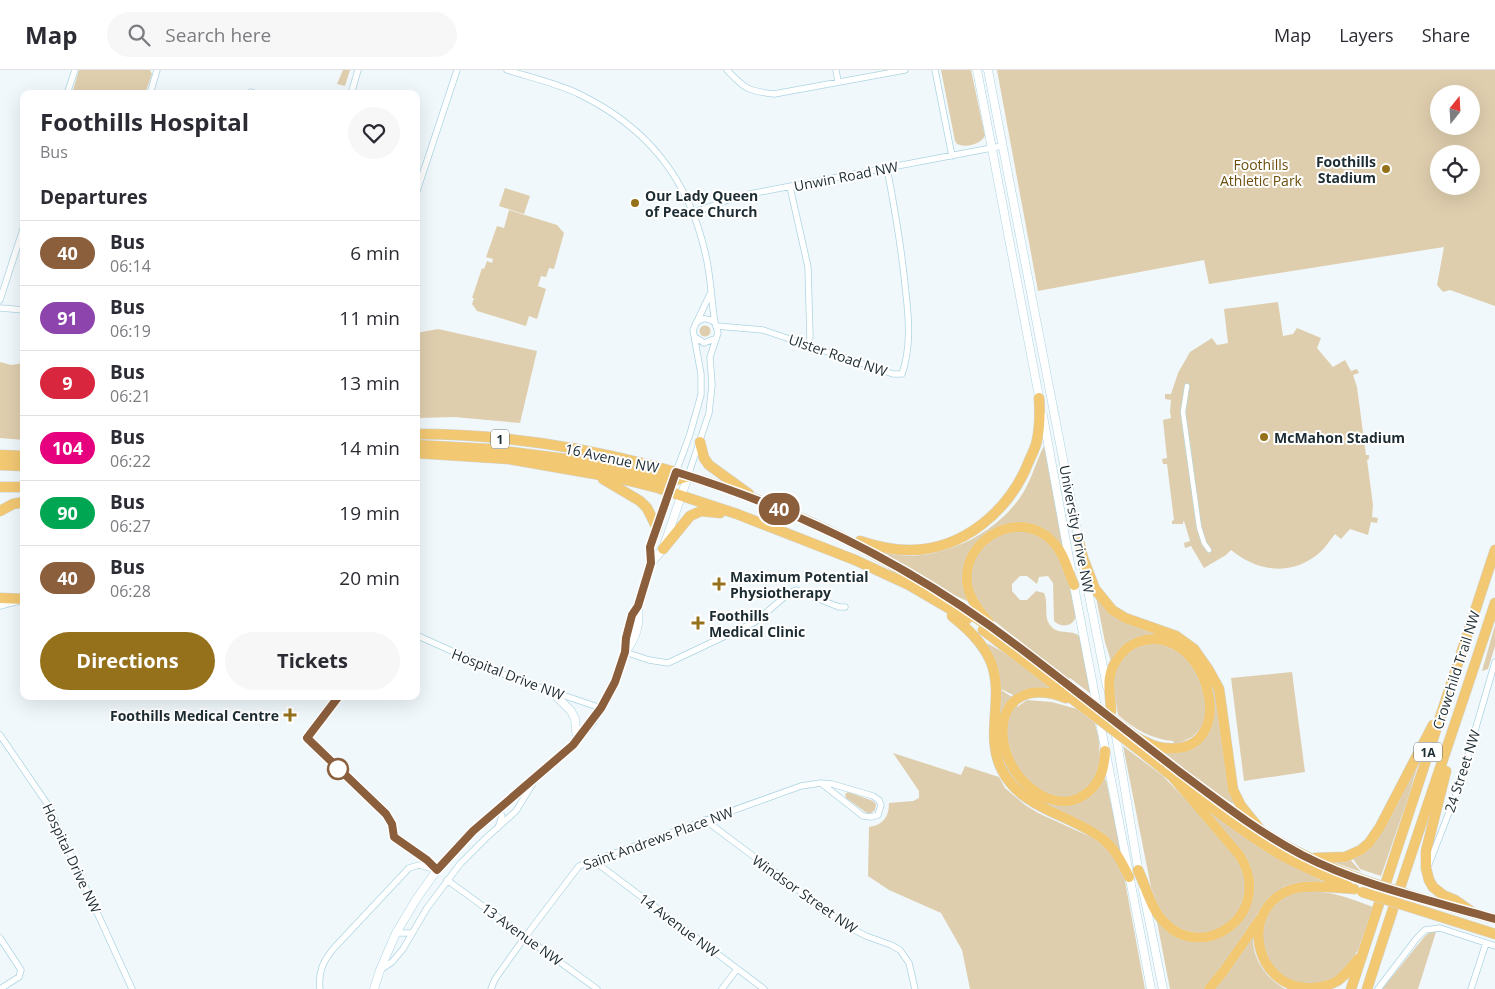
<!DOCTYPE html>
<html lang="en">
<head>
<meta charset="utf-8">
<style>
	:root { --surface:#fff; --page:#f7f7f7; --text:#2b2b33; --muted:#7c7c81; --line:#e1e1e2; --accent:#96711b }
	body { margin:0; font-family:"Open Sans",sans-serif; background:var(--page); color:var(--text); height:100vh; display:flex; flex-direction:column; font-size:19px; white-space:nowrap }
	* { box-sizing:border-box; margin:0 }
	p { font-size:16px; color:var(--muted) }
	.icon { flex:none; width:28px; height:28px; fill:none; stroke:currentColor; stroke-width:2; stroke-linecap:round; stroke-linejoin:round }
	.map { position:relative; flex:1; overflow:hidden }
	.side { position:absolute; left:20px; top:20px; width:400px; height:610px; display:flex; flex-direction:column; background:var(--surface); border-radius:10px; box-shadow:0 5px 20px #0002 }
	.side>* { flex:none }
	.badge { padding:0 10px; border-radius:16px; font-size:18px; line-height:32px }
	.needle { width:32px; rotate:18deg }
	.tools { position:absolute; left:1430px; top:15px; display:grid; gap:10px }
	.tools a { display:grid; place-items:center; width:50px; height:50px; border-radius:50%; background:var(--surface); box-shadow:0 5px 20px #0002; font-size:25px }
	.map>.badge { position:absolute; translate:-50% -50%; box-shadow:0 0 0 2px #fff }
	h2 { padding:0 20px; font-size:19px; line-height:45px }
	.round { display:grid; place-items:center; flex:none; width:52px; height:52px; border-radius:26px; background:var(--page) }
	.overview { display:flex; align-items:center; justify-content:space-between; height:85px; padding:0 20px }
	h1 { font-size:24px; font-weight:700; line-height:38px }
	.button { display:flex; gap:10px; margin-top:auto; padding:10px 20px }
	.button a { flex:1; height:58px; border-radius:30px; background:var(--accent); color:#fff; font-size:20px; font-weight:700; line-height:58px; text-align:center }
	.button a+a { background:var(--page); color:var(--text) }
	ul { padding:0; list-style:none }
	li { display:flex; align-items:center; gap:15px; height:65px; padding:0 20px; border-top:1px solid var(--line) }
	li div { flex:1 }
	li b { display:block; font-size:19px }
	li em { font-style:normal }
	li .badge { min-width:55px; font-weight:700; text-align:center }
	header { display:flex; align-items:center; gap:30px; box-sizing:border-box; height:70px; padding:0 25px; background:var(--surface); border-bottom:1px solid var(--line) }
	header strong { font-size:24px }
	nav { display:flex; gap:28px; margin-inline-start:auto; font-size:18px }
	.search { width:350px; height:45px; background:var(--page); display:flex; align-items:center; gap:12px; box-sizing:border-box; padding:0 18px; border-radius:28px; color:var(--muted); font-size:19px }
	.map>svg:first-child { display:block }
</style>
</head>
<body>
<header>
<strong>Map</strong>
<div class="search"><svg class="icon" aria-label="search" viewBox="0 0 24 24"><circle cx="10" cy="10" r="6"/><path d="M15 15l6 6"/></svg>Search here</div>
<nav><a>Map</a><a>Layers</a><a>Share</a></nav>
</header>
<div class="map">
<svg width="1495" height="919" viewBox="0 0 1495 919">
	<rect width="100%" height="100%" fill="#f0f8fb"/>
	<path fill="#dfceae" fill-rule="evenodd" d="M79,0H150L152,4L145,24H72Z
		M343,0H350L345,16L337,14Z
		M941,0H971L985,66C979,75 966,78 957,74L955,71Z
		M997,0H1495V236L1450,220L1443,222L1437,215L1444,177L1209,214L1204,190L1038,221ZM1439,24H1471V56H1439ZM1439,84H1471V116H1439Z
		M505,118L530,126L524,144L499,136Z
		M509,140L557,155L564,163L554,199L549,198L546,207L541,206L538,216L546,219L537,249L529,246L526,256L477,241L472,234L474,228H472L482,198L484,199L487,191L492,193L493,189L486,187L497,156L504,158Z
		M1278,232L1283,266L1293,264L1297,258L1321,268L1317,278L1333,297L1345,290L1351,301L1357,299L1359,303L1353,305L1357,317L1366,385H1369V389L1367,390L1373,435L1372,447L1378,448L1377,453L1371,452L1368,465L1350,459L1341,469L1335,464C1328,473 1322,483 1311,489C1285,506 1254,499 1231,480L1226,485L1204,498L1191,476L1185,478L1184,473L1190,471L1184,451L1183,452V454H1172V451L1174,450L1167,394H1163L1162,389L1167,388L1163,350L1171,348L1170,341L1171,330L1165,329V324H1171L1178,303L1190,282L1212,268L1217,275L1228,273L1224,239Z
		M699.5 261a5.5 5.5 0 1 1 11 0a5.5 5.5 0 1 1-11 0Z
		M438,259L537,281L520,353L454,347L416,348V263Z
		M0,292L11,295L24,293V370L0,368Z
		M1044,376L1046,384L1064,480C1049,450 1006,444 982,466C978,470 974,473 972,478C967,487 969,519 967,531L947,522L879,482C892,484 907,487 921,485C959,481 997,459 1019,429C1031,413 1035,393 1044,376Z
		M1027,460L1051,473L1069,510L1076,546C1073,557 1061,558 1054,551L1053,513L1048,506L1039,507L1037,514L1027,506H1020L1012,514V521L1020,530H1027L1036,521L1044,523C1049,534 1043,546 1050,555C1058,567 1074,557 1082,569L1091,624L1070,608L1068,610L987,545L972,522L971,504L976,484L997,464Z
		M1096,527C1108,536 1113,546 1128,553C1146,561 1165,562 1182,573C1223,601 1220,657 1226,701C1228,712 1234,724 1234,734L1222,728L1159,680V679C1174,682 1188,681 1199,671C1245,629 1178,539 1126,574C1120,578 1116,585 1111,591L1105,572Z
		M1495,555V576L1488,599L1482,601Z
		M987,573L1015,589L1053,619L1052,620L1032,618L1015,626L1001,619L995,593Z
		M1161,574L1181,584L1194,597L1208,629L1202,657L1192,667L1180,673H1174L1173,671C1150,669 1135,659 1118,645C1114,621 1109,592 1134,578C1141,574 1154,575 1161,574Z
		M1292,602L1305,702L1244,711L1231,608Z
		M1001,620L1012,627V629L1005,637L1010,697L1060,734L1104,709L1106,710L1122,785C1116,777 1110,768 1102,762C1065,738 1007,731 998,678C996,665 1000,635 1001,620Z
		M1027,630L1052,632L1077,639L1095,653L1099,670L1100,697L1098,704L1085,721L1069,727H1054L1032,715L1014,691L1006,663L1011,639L1015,635L1017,637Z
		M1123,676L1163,706L1206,751L1238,788L1247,816L1237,844L1221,858L1202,863L1183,860L1170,852L1160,840L1151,817Z
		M893,683L961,705L965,696L999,707L1005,718L1025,735L1038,743L1093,768L1105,777L1117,793L1124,806L1145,919H970L962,880L941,843L889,820L868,806L869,757C883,755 889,747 889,733L913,731L919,728V721Z
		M1421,685L1408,728L1381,806L1360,799L1353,789Z
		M848,722L873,731L876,734L875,740L871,743H867L846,728L845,724Z
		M1211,744C1229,752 1243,767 1259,777C1280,790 1302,801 1324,812L1314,811L1294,813L1283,817L1267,829L1207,919H1170L1157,852L1212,869L1251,832C1256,817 1254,802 1246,788L1216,753Z
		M1350,789L1361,802L1333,792Z
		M1300,821C1326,819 1349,828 1373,837L1358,880L1343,902L1323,914L1293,913L1271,896L1262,870L1266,847L1277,833L1287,826Z
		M1430,862H1436L1418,919H1382L1425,866Z
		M1253,865C1252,889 1265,907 1285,919H1215Z"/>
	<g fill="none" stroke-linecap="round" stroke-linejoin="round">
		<g stroke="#add5e3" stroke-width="5.5">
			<path id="pedestrian" d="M1187,316L1183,342L1199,457L1204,473L1209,480"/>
		</g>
		<g stroke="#add5e3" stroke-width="7">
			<path id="minor" d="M507,0C529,7 559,14 579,24C647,57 688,108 705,182C711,205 711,229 715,253
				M727,0C745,19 748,21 774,24L905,0
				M836,0L838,12
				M935,0L952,86
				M67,24L75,0
				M150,24L157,0
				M251,24V22L256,24
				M351,24L358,0
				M790,117L808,197L810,267L808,275
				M416,124L457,0
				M692,143L739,126L1002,76
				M0,230L24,156
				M0,238L24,240
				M717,256L763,260L893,304H902C911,278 909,250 906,224C902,181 895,140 887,98
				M695,267L704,273L714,269
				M676,402L690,364L701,325V304L693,260L710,224
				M688,406L709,343L712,315L710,287L718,263L715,253C709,248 702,247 696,253
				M0,536L19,531
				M416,565L512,608L601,638
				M625,582L649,590L668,593L755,552L789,523L796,520L839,537H845
				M0,665L48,735L132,919
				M498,739L502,746L498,758
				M705,750L845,855L866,866L891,875L900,880L909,893L915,919
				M594,791L764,919
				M1429,794L1458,719L1495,592
				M447,810L597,919
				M396,863H412
				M0,868L21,900L19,907L0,919
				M380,900L392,892L403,879L427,838L460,794L486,768L516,741L535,710
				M320,919C318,902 323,891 334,878L409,798L419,795L437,800
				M491,919L495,909L525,867L579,796L801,716L821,713L832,714L873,726L879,730L881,735L878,745L871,747L863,746L821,713
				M722,919L737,899
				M1378,919L1417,868L1425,860L1440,858L1495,876
				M1471,919L1486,873"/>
		</g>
		<g stroke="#add5e3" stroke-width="9">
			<path id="tertiary" d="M977,0L1040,332
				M988,0L1079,472
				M1043,346L1071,499
				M651,493L663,479L688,406
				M1084,500L1107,617
				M1073,511L1151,919
				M625,582C637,567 640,554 638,536
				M553,623L571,641L575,649L577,670
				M1115,660L1139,804
				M1143,820L1163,919
				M374,919L380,900L396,863L417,828L437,800L473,761L573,675L593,651L607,628L615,612L625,582L626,569L632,545L638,536L651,493L650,477L675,406"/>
		</g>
		<g stroke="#d2d5d6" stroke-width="11">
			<path id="trunk" d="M416,364C569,364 732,407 866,480C939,519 1007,568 1073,619
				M700,372L704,388L709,395L749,424
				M416,375L489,379L574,390L673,411L688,406
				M416,383L509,389L618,408L658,418L737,444L855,490L909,515L967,549
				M0,385L24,386
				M0,395L24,396
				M603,409L640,431L647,438L657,458
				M0,417H24
				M0,441L13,434L24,432
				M1078,468L1083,488L1095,519L1112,540L1125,548L1176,566L1194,579L1208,599L1219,619L1233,720L1241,736L1262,762
				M860,471C875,476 891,480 908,480C963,481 1010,440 1029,391C1032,384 1036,377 1037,370C1040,356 1040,342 1039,328
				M663,479L690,446L701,441L720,443
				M0,528L24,529
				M952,546C968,559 983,573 991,592C1005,627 984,666 1002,700C1022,740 1072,744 1104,770C1116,780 1122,794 1129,807
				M989,552C979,541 968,527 967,512C963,468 1020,438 1052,471C1064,483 1067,500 1074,515
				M983,560L1075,631
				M1066,628C989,599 985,691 1039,724C1051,731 1066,734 1079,728C1099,718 1104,701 1105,681
				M1111,641C1111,630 1108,617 1110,607C1112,593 1125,576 1138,572C1207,548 1245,688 1164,678C1154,677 1145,672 1136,667
				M1146,676C1184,705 1222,737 1263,762C1295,783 1330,798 1366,811
				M1138,679C1184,715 1228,754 1279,784C1301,796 1324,806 1348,816
				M1446,701L1426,781V798L1429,810L1433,817L1443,825L1455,830L1472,842
				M1315,788L1345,787L1361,780L1369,773L1380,757L1433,655
				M1138,800C1146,817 1151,838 1164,852C1203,894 1275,844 1240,786L1172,706
				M1354,819C1337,818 1309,814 1293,819C1237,837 1254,919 1311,918C1320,917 1328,916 1337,911C1345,906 1352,896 1358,889
				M1416,827L1495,849
				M1413,838L1495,864
				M1209,919L1223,902L1260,849
				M1351,919L1495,480
				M1367,919C1408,790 1453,662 1495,533"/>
		</g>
		<use href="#pedestrian" stroke="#fff" stroke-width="4.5"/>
		<use href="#minor" stroke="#fff" stroke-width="5.5"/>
		<use href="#tertiary" stroke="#fff" stroke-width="8"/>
		<use href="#trunk" stroke="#f2c873" stroke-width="10"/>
		<g stroke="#d2d5d6" stroke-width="11" stroke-linecap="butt">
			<path id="trunk-bridge" d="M1073,619L1136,667
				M1075,631L1138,679
				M1366,811L1416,827
				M1362,822L1413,838"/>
		</g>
		<use href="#trunk-bridge" stroke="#f2c873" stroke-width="10"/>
	</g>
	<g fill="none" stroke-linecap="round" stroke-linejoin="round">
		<g stroke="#fff" stroke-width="11">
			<path id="line" d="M339,626L307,668L386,744L392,754L394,767L427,790L437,800L473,761L573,675L601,638L615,612L625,582L626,568L632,545L638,536L651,493L650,477L676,402C800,440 917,499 1020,578C1074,619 1127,661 1181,703C1220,732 1258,762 1302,785C1362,816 1430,830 1495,849"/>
		</g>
		<use href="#line" stroke="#8b5e3c" stroke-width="8"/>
	</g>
	<g fill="#96711b" stroke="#fff" stroke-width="2">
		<circle cx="1386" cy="99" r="5"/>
		<circle cx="635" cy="133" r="5"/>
		<circle cx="1264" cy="367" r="5"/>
		<path d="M716.5 506.5h5v5h5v5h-5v5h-5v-5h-5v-5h5z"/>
		<path d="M695.5 545.5h5v5h5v5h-5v5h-5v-5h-5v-5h5z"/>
		<path d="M287.5 637.5h5v5h5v5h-5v5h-5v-5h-5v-5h5z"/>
	</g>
	<circle fill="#fff" stroke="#8b5e3c" stroke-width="2.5" cx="338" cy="699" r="10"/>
	<g text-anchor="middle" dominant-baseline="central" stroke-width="4" stroke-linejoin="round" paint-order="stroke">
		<g fill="#fff" stroke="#606b70" stroke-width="1">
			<rect x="491" y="359.5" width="18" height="19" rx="4"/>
			<rect x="1414" y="672.5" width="28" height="19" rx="4"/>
		</g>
		<g font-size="12" font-weight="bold" fill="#1c2c32">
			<text x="500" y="369">1</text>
			<text x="1428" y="682">1A</text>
		</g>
		<g font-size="14" font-weight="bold" fill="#1c2c32" stroke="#fff" text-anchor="start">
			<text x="1376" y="91" text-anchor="end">Foothills<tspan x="1376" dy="16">Stadium</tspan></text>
			<text x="645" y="125">Our Lady Queen<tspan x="645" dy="16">of Peace Church</tspan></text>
			<text x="1274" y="367">McMahon Stadium</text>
			<text x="730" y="506">Maximum Potential<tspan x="730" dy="16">Physiotherapy</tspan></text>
			<text x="709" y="545">Foothills<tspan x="709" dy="16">Medical Clinic</tspan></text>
			<text x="279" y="645" text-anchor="end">Foothills Medical Centre</text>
		</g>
		<g font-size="14" fill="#6b4f0b" stroke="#fff">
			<text x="1261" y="94">Foothills<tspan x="1261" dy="16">Athletic Park</tspan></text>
		</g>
		<g font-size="14" fill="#1c2c32" stroke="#fff">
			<text transform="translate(846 106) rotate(-11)">Unwin Road NW</text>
			<text transform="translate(838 285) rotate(19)">Ulster Road NW</text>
			<text transform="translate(612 388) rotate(12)">16 Avenue NW</text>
			<text transform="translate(1077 459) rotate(79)">University Drive NW</text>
			<text transform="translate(1456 600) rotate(-72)">Crowchild Trail NW</text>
			<text transform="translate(508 604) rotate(21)">Hospital Drive NW</text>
			<text transform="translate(1462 701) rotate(-72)">24 Street NW</text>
			<text transform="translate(658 768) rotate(-20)">Saint Andrews Place NW</text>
			<text transform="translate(72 788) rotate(65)">Hospital Drive NW</text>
			<text transform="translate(805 824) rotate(35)">Windsor Street NW</text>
			<text transform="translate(679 855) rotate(37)">14 Avenue NW</text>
			<text transform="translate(522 864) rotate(36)">13 Avenue NW</text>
		</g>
	</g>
</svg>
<div class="tools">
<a><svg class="needle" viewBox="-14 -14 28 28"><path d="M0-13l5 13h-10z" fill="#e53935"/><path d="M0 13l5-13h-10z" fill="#7c7c81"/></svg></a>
<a><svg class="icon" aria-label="locate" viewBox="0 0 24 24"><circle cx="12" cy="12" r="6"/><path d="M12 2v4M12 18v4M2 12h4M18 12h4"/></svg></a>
</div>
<b class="badge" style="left:779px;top:439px;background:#8b5e3c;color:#fff">40</b>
<section class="side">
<div class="overview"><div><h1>Foothills Hospital</h1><p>Bus</p></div><a class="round"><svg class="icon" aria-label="heart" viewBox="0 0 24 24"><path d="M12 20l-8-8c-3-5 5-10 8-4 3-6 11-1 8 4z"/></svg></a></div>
<h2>Departures</h2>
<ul>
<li><span class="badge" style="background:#8b5e3c;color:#fff">40</span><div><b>Bus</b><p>06:14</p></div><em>6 min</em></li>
<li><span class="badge" style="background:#8e44ad;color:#fff">91</span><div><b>Bus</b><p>06:19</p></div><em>11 min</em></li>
<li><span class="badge" style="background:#d7263d;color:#fff">9</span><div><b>Bus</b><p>06:21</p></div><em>13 min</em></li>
<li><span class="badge" style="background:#e6007e;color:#fff">104</span><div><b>Bus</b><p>06:22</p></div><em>14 min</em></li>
<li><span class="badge" style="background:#00a651;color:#fff">90</span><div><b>Bus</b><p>06:27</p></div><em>19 min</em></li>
<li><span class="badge" style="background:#8b5e3c;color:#fff">40</span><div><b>Bus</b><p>06:28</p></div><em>20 min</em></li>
</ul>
<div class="button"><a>Directions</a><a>Tickets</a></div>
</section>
</div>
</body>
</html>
